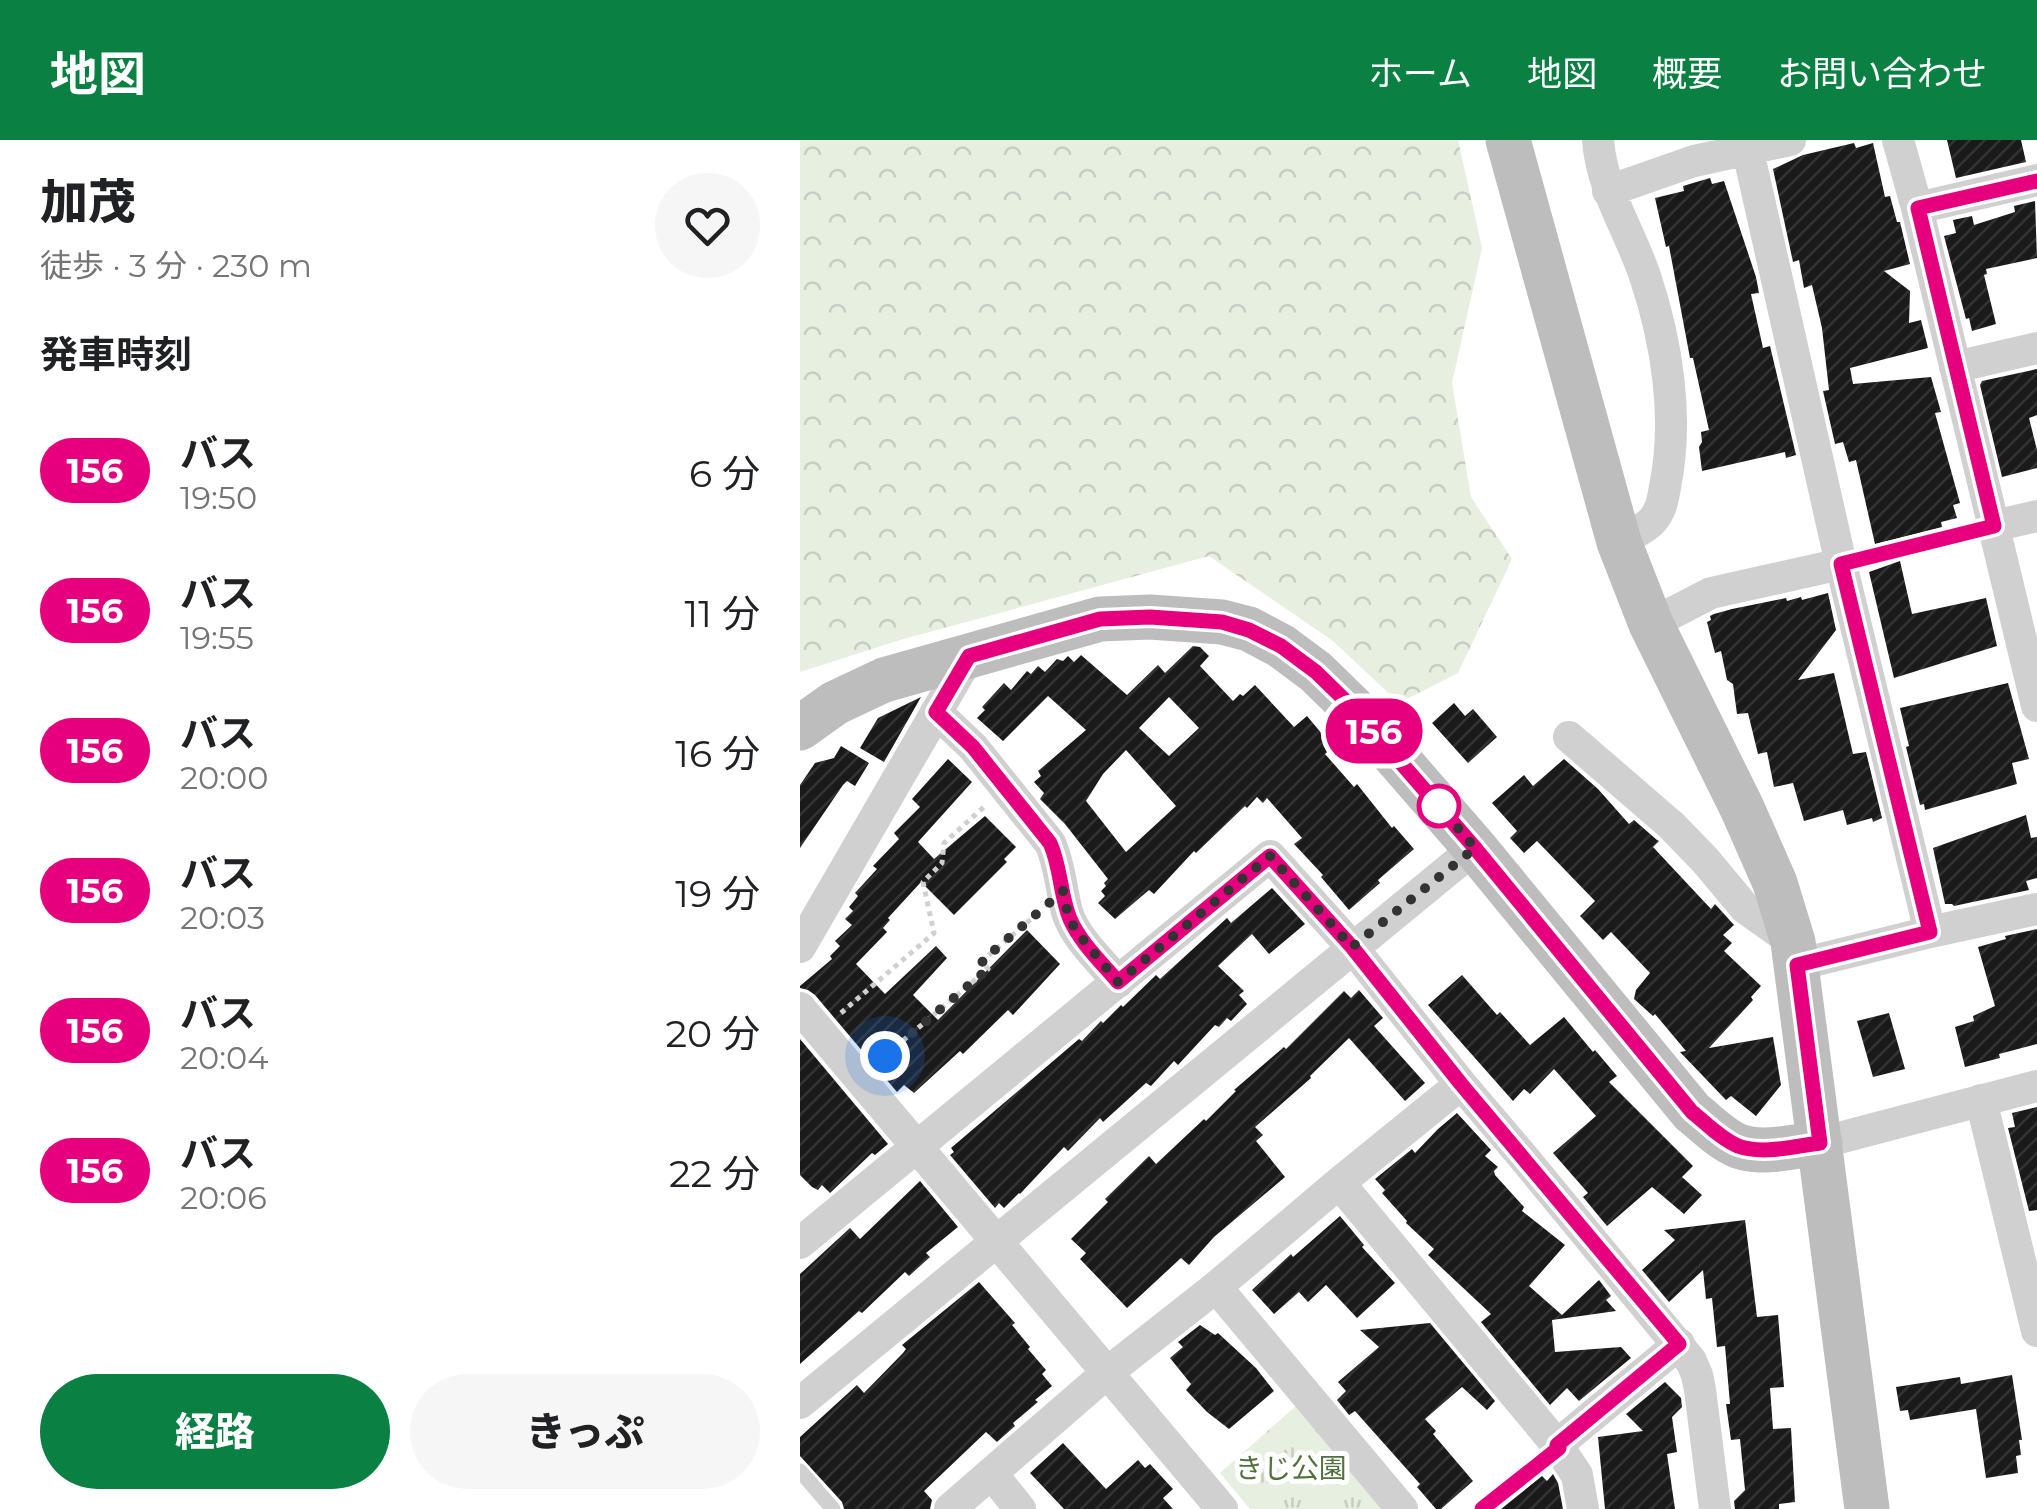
<!DOCTYPE html>
<html lang="ja">
<head>
<meta charset="utf-8">
<style>
	:root { --surface:#fff; --page:#f6f6f6; --text:#202124; --muted:#757577; --accent:#0b8043 }
	body { margin:0; font-family:Montserrat,"Noto Sans JP",sans-serif; background:var(--page); color:var(--text); height:100vh; display:flex; flex-direction:column; font-size:38px; white-space:nowrap }
	* { box-sizing:border-box; margin:0 }
	p { font-size:32px; color:var(--muted) }
	.icon { flex:none; width:55px; height:55px; fill:none; stroke:currentColor; stroke-width:2; stroke-linecap:round; stroke-linejoin:round }
	.map { position:relative; flex:1; overflow:hidden }
	.details { display:flex; flex-direction:column; background:var(--surface); width:800px }
	.details>* { flex:none }
	.badge { padding:0 20px; border-radius:32px; font-size:35px; line-height:65px }
	.you { position:absolute; width:50px; height:50px; margin:-25px; border:8px solid #fff; border-radius:50%; background:#1a73e8; box-shadow:0 0 0 15px #1a73e833 }
	.map>.badge { position:absolute; translate:-50% -50%; box-shadow:0 0 0 5px #fff }
	h2 { padding:0 40px; font-size:38px; line-height:90px }
	.round { display:grid; place-items:center; flex:none; width:105px; height:105px; border-radius:52px; background:var(--page) }
	.summary { display:flex; align-items:center; justify-content:space-between; height:170px; padding:0 40px }
	h1 { font-size:48px; font-weight:800; line-height:75px }
	.primary-button { display:flex; gap:20px; margin-top:auto; padding:20px 40px }
	.primary-button a { flex:1; height:115px; border-radius:60px; background:var(--accent); color:#fff; font-size:40px; font-weight:800; line-height:115px; text-align:center }
	.primary-button a+a { background:var(--page); color:var(--text) }
	ul { padding:0; list-style:none }
	li { display:flex; align-items:center; gap:30px; height:140px; padding:0 40px }
	li div { flex:1 }
	li b { display:block; font-size:38px }
	li em { font-style:normal }
	li .badge { min-width:110px; font-weight:700; text-align:center }
	header { display:flex; align-items:center; gap:60px; box-sizing:border-box; height:140px; padding:0 50px; background:var(--accent); color:#fff }
	header strong { font-size:48px }
	nav { display:flex; gap:55px; margin-inline-start:auto; font-size:35px }
	main { display:flex; flex:1; min-height:0 }
	.map>svg:first-child { display:block }
</style>
</head>
<body>
<header>
<strong>地図</strong>
<nav><a>ホーム</a><a>地図</a><a>概要</a><a>お問い合わせ</a></nav>
</header>
<main>
<section class="details">
<div class="summary"><div><h1>加茂</h1><p>徒歩 · 3 分 · 230 m</p></div><a class="round"><svg class="icon" aria-label="heart" viewBox="0 0 24 24"><path d="M12 20l-8-8c-3-5 5-10 8-4 3-6 11-1 8 4z"/></svg></a></div>
<h2>発車時刻</h2>
<ul>
<li><span class="badge" style="background:#e6007e;color:#fff">156</span><div><b>バス</b><p>19:50</p></div><em>6 分</em></li>
<li><span class="badge" style="background:#e6007e;color:#fff">156</span><div><b>バス</b><p>19:55</p></div><em>11 分</em></li>
<li><span class="badge" style="background:#e6007e;color:#fff">156</span><div><b>バス</b><p>20:00</p></div><em>16 分</em></li>
<li><span class="badge" style="background:#e6007e;color:#fff">156</span><div><b>バス</b><p>20:03</p></div><em>19 分</em></li>
<li><span class="badge" style="background:#e6007e;color:#fff">156</span><div><b>バス</b><p>20:04</p></div><em>20 分</em></li>
<li><span class="badge" style="background:#e6007e;color:#fff">156</span><div><b>バス</b><p>20:06</p></div><em>22 分</em></li>
</ul>
<div class="primary-button"><a>経路</a><a>きっぷ</a></div>
</section>
<div class="map">
<svg width="1237" height="1369" viewBox="0 0 1237 1369">
	<defs>
		<pattern id="forest-crowns" width="20" height="18" patternUnits="userSpaceOnUse" patternTransform="scale(2.5)"><rect width="20" height="18" fill="#e7efe1"/><path d="M2 6a3 3 0 1 1 6 0M12 15a3 3 0 1 1 6 0" fill="none" stroke="#c7cdc2"/></pattern>
		<pattern id="park-tufts" width="24" height="20" patternUnits="userSpaceOnUse" patternTransform="scale(2.5)"><rect width="24" height="20" fill="#e7efe1"/><path d="M3 7l-1-3M5 7V3M7 7l1-3M15 17l-1-3M17 17v-4M19 17l1-3" fill="none" stroke="#c7cdc2"/></pattern>
		<pattern id="building-hatch" width="6" height="6" patternUnits="userSpaceOnUse" patternTransform="scale(2.5)"><rect width="6" height="6" fill="#1a1a1a"/><path d="M-1 1l2-2M0 6l6-6M5 7l2-2" fill="none" stroke="#333"/></pattern>
	</defs>
	<rect width="100%" height="100%" fill="#fff"/>
	<path fill="url(#forest-crowns)" d="M0,0H658L682,108L652,243L671,357L712,419L658,533L599,563L533,501L409,416L100,500L0,532Z"/>
	<path fill="url(#park-tufts)" d="M496,1266L583,1369H450L420,1333Z"/>
	<path fill="url(#building-hatch)" fill-rule="evenodd" d="M1147,0H1221L1226,22L1156,38Z
		M1054,3L1056,8L1073,3L1085,57L1090,56L1097,82H1100L1110,124L1084,131L1110,151L1109,183L1121,180L1128,208L1050,228L1053,244L1131,237L1141,272L1135,273L1160,363L1153,365L1157,378L1141,382L1142,387L1075,404L1056,320L1049,322L1043,302L1035,304L1023,251L1029,250L1022,188L1012,145L1004,148L999,120L993,122L973,29L1003,15Z
		M910,38L912,44L924,41L956,137L959,153L951,154L963,208L970,206L996,315L986,318L985,312L902,331L899,307L902,302L901,292L909,290L893,218H890L869,106L866,107L855,58L884,51L883,46Z
		M1235,61L1237,118L1186,129L1187,134L1184,135L1196,184L1172,191L1169,178L1166,179L1144,96L1156,93L1153,80L1172,76L1174,85L1215,72L1214,66Z
		M1237,229V275L1229,278L1237,310V328L1202,337L1180,245L1182,241Z
		M1100,421L1112,474L1186,458L1197,506L1094,538L1069,432Z
		M1028,453L1036,490L998,540L1034,533L1053,614L1066,612L1082,678L1073,682L1072,678L1047,685L1043,670L1004,681L993,643L974,647L967,612L958,614L948,573L937,574L933,544L927,540L921,511L915,513L907,482L911,480L910,476L914,474L932,469L986,458L987,461L1001,457L1002,460Z
		M393,506L400,507L409,516L400,526L433,561L440,554L443,556L455,545L494,587L507,576L533,607L525,614L554,647L557,644L592,688L594,686L614,709L578,740L580,743L549,770L521,737L523,735L494,704L502,698L467,658L463,663L457,657L447,668L445,666L396,713L394,711L354,754L349,750L315,779L298,763L305,756L301,751L306,746L304,743L308,739L265,684L240,659L244,653L234,642L241,636L238,631L286,590L248,556L203,601L177,578L185,570L182,567L204,543L211,550L227,531L231,534L238,526L245,532L257,519L263,521L268,516L274,522L281,515L327,555L358,525L365,533ZM369,557L399,588L369,616L339,588ZM326,610L376,666L326,712L286,661L303,634Z
		M1208,543L1229,619L1212,623L1217,644L1125,670L1124,664L1120,665L1106,607L1109,606L1100,568Z
		M121,557L84,622L60,608L78,578Z
		M654,563L665,576L673,569L697,597L668,623L632,583Z
		M41,606L69,623L55,646L47,641L43,645L0,708V645L15,623L34,618Z
		M148,619L172,642L118,702L134,719L185,676L216,707L204,719L207,722L154,775L121,742L88,778L90,780L83,788L87,792L56,824L85,854L136,806L147,818L113,855L138,880L227,790L260,824L213,875L208,870L163,914L160,911L114,953L104,945L97,952L15,855L8,850L0,848V846L32,819L30,816L40,806L35,801L52,785L45,779L53,771L49,767L58,756L55,753L77,729L73,726L99,699L94,693L120,667L112,659Z
		M764,619L798,649L829,684L834,680L857,700L859,701L853,707L911,769L915,764L934,785L923,795L932,803L924,811L961,846L951,857L953,860L909,908L973,897L981,945L956,976L931,956L926,960L880,912L886,911L855,874L853,876L834,859L836,850L850,833L811,792L803,800L780,776L795,761L737,701L724,713L710,698L717,691L692,663L724,635L733,646Z
		M1226,675L1231,698L1237,697V738L1226,741L1229,750L1154,766L1152,764H1145L1133,708Z
		M472,748L505,784L469,814L452,794L418,826L444,851L439,855L447,864L431,881L427,878L419,887L415,885L378,925L374,921L351,946L346,943L303,982L300,978L268,1011L264,1007L220,1054L219,1053L204,1068L199,1063L195,1068L150,1015L154,1012L151,1008L279,899L282,901L301,881L303,883L321,865L323,867L356,835L360,839L427,778L431,783Z
		M1237,789V904L1199,914L1200,918L1165,927L1155,887L1174,881L1173,876L1195,866L1178,807L1206,799L1205,796Z
		M662,835L697,875L700,872L730,905L764,877L793,912L795,910L817,936L809,942L893,1026L882,1037L902,1055L884,1074L852,1047L807,1086L783,1057L788,1053L753,1013L796,976L754,929L730,954L724,949L713,961L628,865Z
		M559,850L583,878L574,886L625,943L605,961L549,898L510,936L511,938L455,987L463,995L456,1001L485,1037L414,1097L389,1125L381,1118L327,1168L280,1119L286,1113L271,1099L308,1062L305,1059L349,1016L356,1024L404,979L406,981L436,951L434,950L484,907L486,909L544,851L551,858Z
		M1089,873L1105,929L1073,937L1057,881Z
		M0,899L88,1004L75,1015L72,1013L30,1053L22,1045L18,1050L12,1047L0,1035Z
		M1237,967V1070L1229,1071L1208,988L1215,987L1212,973Z
		M657,973L691,1010L685,1016L698,1027L694,1031L695,1035L724,1067L722,1071L765,1105L729,1146L762,1175L799,1140L811,1156L806,1160L816,1171L752,1180L755,1212L821,1207L831,1218L779,1261L767,1248L750,1265L681,1182L691,1174L628,1115L634,1109L606,1083L607,1081L582,1053L585,1050L575,1039L612,1009L615,1013L638,989Z
		M120,1041L158,1087L126,1113L130,1117L109,1136L105,1132L62,1173L59,1171L0,1224V1134L50,1088L60,1099Z
		M540,1076L564,1105L562,1107L595,1143L557,1178L526,1145L508,1162L499,1152L474,1174L452,1150L491,1114L493,1117Z
		M945,1080L957,1177L978,1175L984,1247L970,1248L973,1289L991,1288L995,1362L979,1364V1369H935L934,1361L945,1350L940,1299L931,1300L926,1264H930L925,1206L917,1207L912,1158L906,1159L903,1130L869,1162L842,1130L875,1100L864,1090Z
		M179,1142L215,1183L212,1185L230,1207L228,1209L246,1230L242,1234L252,1246L235,1260L238,1262L213,1283L215,1286L197,1302L186,1292L124,1351L132,1360L130,1369H44L42,1362L0,1316V1297L57,1245L64,1253L103,1213L106,1209L102,1205Z
		M630,1183L695,1261L687,1270L662,1247L625,1279L636,1291L633,1294L673,1341L641,1369H636L617,1347L620,1344L555,1271L549,1275L537,1260L546,1251L538,1242L579,1207L560,1190Z
		M400,1185L415,1195L418,1193L456,1228L474,1251L429,1289L407,1272L386,1250L391,1244L370,1218L383,1207L378,1202Z
		M1212,1235L1222,1300H1219L1221,1315L1216,1316L1218,1333L1186,1338L1176,1269L1110,1280L1108,1270L1100,1271L1096,1247L1160,1237L1161,1244Z
		M865,1242L881,1258L882,1267L872,1277L877,1312L867,1314L875,1369H805L798,1297L843,1291L826,1274Z
		M263,1303L306,1349L338,1320L345,1328L350,1324L373,1349L363,1358L373,1369H264L230,1333Z
		M753,1334L758,1343L763,1369H701L742,1336L747,1341Z"/>
	<g fill="none" stroke-linecap="round" stroke-linejoin="round">
		<path stroke="#d0d0d0" stroke-width="5" stroke-dasharray="5 5" stroke-linecap="butt" d="M41,873L134,793L123,742L142,723L144,703L186,665
			M80,920L188,829L182,821L237,774"/>
		<path stroke="#d0d0d0" stroke-width="15" d="M1041,424L1194,386
			M0,1331L33,1369
			M683,1369L759,1308"/>
		<path stroke="#d0d0d0" stroke-width="32" d="M798,0C802,51 829,89 845,136C867,202 879,278 865,347C863,359 861,372 851,382C843,390 829,396 819,402
			M1098,0L1117,68L1237,566
			M948,11L1041,424L1130,792
			M808,51L894,21L990,0
			M1117,68L1237,40
			M1155,227L1237,208
			M1194,386L1237,376
			M851,484L911,453L1041,424
			M136,572L173,607L250,703C260,725 261,749 267,772C275,798 301,821 318,842
			M769,597L871,685L905,720L945,768L993,802
			M0,807L169,516
			M997,825L1130,792L1237,769
			M0,868L422,1369
			M1181,960L1237,1191
			M1020,1003L1237,946
			M539,1043L757,1305L777,1335L783,1369
			M0,1103L470,716L552,807L661,944L724,1018L891,1221L897,1235L900,1250L915,1369
			M416,1147L602,1369
			M0,1263L675,708
			M757,1305L879,1204
			M192,1334L220,1369
			M150,1369L308,1232L416,1147L539,1043L661,944"/>
		<path stroke="#bdbdbd" stroke-width="45" d="M708,0L819,402L851,484L942,668L975,743L993,802L1067,1369
			M0,588L35,563L84,540L300,479L350,477L422,482L449,489L481,506L516,532L556,571L675,708L892,972C906,983 921,999 938,1006C963,1015 995,1006 1020,1003"/>
	</g>
	<g fill="none" stroke-linecap="round" stroke-linejoin="round">
		<g stroke="#fff" stroke-width="22">
			<path id="line" d="M682,1369L759,1308L757,1305L879,1204L661,944L552,807L470,716L318,842C302,823 280,802 270,779C260,755 261,727 250,703L173,607L136,572L169,516L300,479L350,477L422,482L449,490L481,506L516,532L556,571L675,708L892,972C906,983 921,999 938,1006C963,1015 995,1006 1020,1003L997,825L1130,792L1041,424L1194,386L1118,68L1237,41"/>
		</g>
		<use href="#line" stroke="#e6007e" stroke-width="15"/>
		<path stroke="#333" stroke-width="10" stroke-dasharray="0 18" d="M85,916L188,829L182,821L263,751L268,775L276,791L318,842L470,716L552,807L675,708L628,653L639,666"/>
	</g>
	<circle fill="#fff" stroke="#e6007e" stroke-width="5" cx="639" cy="666" r="20"/>
	<g text-anchor="middle" dominant-baseline="central" stroke-width="10" stroke-linejoin="round" paint-order="stroke">
		<g font-size="28" fill="#51713d" stroke="#fff">
			<text x="491" y="1328">きじ公園</text>
		</g>
	</g>
</svg>
<div class="you" style="left:85px;top:916px"></div>
<b class="badge" style="left:574px;top:591px;background:#e6007e;color:#fff">156</b>
</div>
</main>
</body>
</html>
